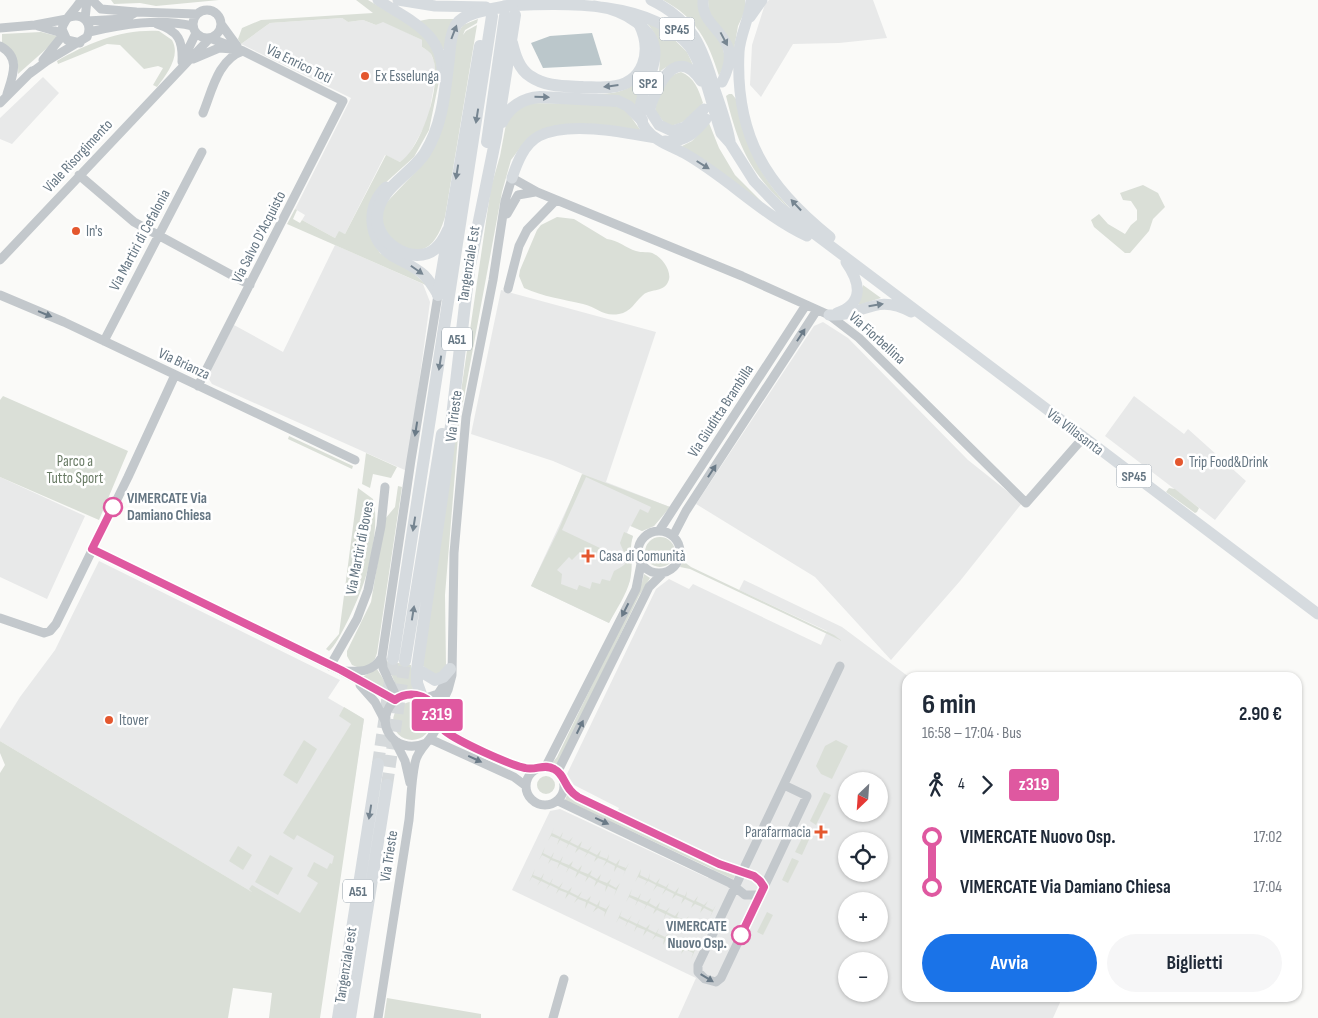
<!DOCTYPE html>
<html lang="it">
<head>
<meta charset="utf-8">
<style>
	:root { --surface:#fff; --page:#f6f6f7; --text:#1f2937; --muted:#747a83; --accent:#1a73e8 }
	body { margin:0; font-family:"Sofia Sans Condensed",sans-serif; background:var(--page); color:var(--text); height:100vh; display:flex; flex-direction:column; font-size:19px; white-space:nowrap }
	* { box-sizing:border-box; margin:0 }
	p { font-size:16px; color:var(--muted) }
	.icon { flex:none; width:28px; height:28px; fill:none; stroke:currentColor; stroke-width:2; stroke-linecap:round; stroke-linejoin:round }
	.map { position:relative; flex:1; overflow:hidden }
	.side { position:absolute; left:902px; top:672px; width:400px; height:330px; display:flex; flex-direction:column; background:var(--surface); border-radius:15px; box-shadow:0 1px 4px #0004 }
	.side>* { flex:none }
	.badge { padding:0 10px; border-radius:4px; font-size:18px; line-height:32px }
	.needle { width:32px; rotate:205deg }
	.fabs { position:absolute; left:838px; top:772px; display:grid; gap:10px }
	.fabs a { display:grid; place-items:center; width:50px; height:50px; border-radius:50%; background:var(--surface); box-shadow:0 1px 4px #0004; font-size:25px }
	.map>.badge { position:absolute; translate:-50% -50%; box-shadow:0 0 0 2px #fff }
	.legs { display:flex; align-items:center; gap:8px; height:55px; padding:0 20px; font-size:16px }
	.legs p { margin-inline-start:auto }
	.summary { display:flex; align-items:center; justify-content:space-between; height:85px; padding:0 20px }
	h1 { font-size:28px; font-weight:700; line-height:38px }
	.action { display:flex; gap:10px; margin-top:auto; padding:10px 20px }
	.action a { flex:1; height:58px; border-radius:30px; background:var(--accent); color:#fff; font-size:20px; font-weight:700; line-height:58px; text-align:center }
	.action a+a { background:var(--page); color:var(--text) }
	ul { padding:0 20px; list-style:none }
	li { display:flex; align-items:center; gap:18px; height:50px; font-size:19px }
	li i { display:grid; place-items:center; width:8px; height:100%; margin:0 6px; background:currentColor }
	li i::after { content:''; width:12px; height:12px; margin:-6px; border:4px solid; border-radius:50%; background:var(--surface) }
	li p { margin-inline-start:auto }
	li:first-child i { background:linear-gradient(#0000 50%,currentColor 0) }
	li:last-child i { background:linear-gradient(currentColor 50%,#0000 0) }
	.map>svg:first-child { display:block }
</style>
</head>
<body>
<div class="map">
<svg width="1318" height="1018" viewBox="0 0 1318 1018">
	<rect width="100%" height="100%" fill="#fafaf8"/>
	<path fill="#e8e9e9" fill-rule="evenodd" d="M769,0H873L887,38L839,43L793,44L761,97L750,85L752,45L765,4Z
		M342,18L348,22L363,20L376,25L383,21L422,40V47L430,52L434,61L436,74L428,120L407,158L400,162L385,155L345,234L339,232L335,238L302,220L305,215L295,209L351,98L241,44L270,23Z
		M43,77L59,93L12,144L0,139V118Z
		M335,245L423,284L430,302L407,471L212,384L207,376L234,325L283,352Z
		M501,290L656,332L606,482L670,507L654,526L642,531L630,526L627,533L633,536L629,548L632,564L630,581L609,623L531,586L583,474L553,461L471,434Z
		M823,322L848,338L968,460L1022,503L960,581L891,660L815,577L696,504L814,326Z
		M1134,396L1184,434L1188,429L1246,481L1215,520L1105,436Z
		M0,477L85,516L47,599L0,577Z
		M99,561L340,680L328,698L364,719L330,939L0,741V729L20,697L55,650Z
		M669,579L689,589L693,584L821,645L827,631L739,590L744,580L842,627L909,677L908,998H1062L1053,1018H678L696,978L512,890L550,811L560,809L708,878L714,866L614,818L619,808L574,785L567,774L656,589ZM846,781H879V814H846ZM846,841H879V874H846ZM846,901H879V934H846ZM846,961H879V994H846Z"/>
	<path fill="#dadfd7" d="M111,0H219L156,6L140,3L114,4Z
		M356,0H368L417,29L434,46L439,81L429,130L414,157L383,185L368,228L372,241L380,253L412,272L428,286L287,224L295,209L297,210L293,219L300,223L302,220L335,238L339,231L345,234L386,155L400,162C422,148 445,78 431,54C429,51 425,49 422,47V40L383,22L376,25L363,20L348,22L342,18L270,23L241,44L238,39L242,28L261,20L373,13Z
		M663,0H700L721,41L726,61L719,76C708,40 696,18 663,0Z
		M708,0H745V11L738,26L733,55L709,14Z
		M650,16L687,52L693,65C678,62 671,63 659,72C661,53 660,37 646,22Z
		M429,19H455L445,51L419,21Z
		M478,19L477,23L465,30L463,35L466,31L477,25L445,217C433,256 415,258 385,235L381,215L384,205L424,163L458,33L463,25Z
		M159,31L172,40C181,56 167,74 157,87L153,85L163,68L158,66L144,69L120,45L107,44L58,64L57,61C88,43 122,29 159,31Z
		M41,32L57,36L54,42L18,74C19,61 15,50 2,43V34Z
		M648,65L636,110L597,94C620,94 638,88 648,65Z
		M681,72C694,77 699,90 703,103C692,116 684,125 667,126L655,111C658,96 663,76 681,72Z
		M729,94H732L736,99C748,150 757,172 792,211C751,175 739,149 726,96Z
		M527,103L611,104L626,110L641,131L560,125L520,148L511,160L502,192L459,424L445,595L446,665L445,669L436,677L421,664L491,187L500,156L506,124L509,117Z
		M709,123L719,148L735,175L763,203L682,146L692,141Z
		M1143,185L1158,193L1165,207L1153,219L1149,231L1130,253H1125L1094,227L1091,220L1099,214L1108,224L1125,234L1131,225L1137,220V210L1131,201L1123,200L1120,193Z
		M557,217L574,219L607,239C618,240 626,248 636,251C641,253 650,251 654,254C663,258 673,273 668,282C663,293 649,288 642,296C634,303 631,312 619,314C603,317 597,307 583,304C562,299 544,297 524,288L519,276L520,270L537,230L541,225Z
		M863,285L881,298L859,305L857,303Z
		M3,396L128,451L99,520L0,477V400Z
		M289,436L353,466L352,469L288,439Z
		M366,453L397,467L391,478L373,474L370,488L362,484Z
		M582,474L670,507L654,526L642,531L631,526L640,509L648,513L651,507L586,477L562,530L602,549L596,555L592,551L586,557L580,552L572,560L569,557L557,570L562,574L561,584L577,590L579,585L590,589L592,582L600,584L602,579L610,581L614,571C634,561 626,559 620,543L624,532L633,536C628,552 634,564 630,580C627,594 616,610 609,623L531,586L559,529Z
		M398,486L402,487L377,653L375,659L368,667H357L352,665L347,656V651L371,602L385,519L395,507Z
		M358,488L373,499C379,520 372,558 365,579C361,593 339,644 329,651L326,649L339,634Z
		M1169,488L1175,489L1199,508L1197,512L1195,513L1166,492Z
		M645 552a15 15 0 1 1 30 0a15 15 0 1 1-30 0Z
		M683,561L691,567L834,635L842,641L690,569L680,567Z
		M644,574L650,578L639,596L558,765L552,763L557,757L642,582Z
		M386,661L411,665L413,690L399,693Z
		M377,669L390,690L391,693L362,677Z
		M393 721a19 19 0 1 1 38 0a19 19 0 1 1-38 0Z
		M344,707L364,719L320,1018H269L272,993L233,988L228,1018H0V773L5,765L0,753V741L252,892L249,889L252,885L300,913L318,883L307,876L314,862L327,869L330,863L332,864L334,856L297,835L294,840L283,833L351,724L339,716Z
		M304,740L317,749L297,784L283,775Z
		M836,740L848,746L832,779L821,774L816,766L825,746Z
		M537 785a9 9 0 1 1 18 0a9 9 0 1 1-18 0Z
		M824,792L831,795L816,825L810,821Z
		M567,795L735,876L733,879L565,800Z
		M554,828L552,833L560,837L563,832L561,838L569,841L573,837L570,842L578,846L582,841L580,847L588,850L592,846L589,851L597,855L601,850L599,856L607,859L609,854L608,860L616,864L620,859L618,865L626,868L629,863L623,876L625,871L617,867L614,872L615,866L607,862L603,867L606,861L598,858L594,862L596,857L588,853L584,858L587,853L579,849L575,853L577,848L569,844L566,849L568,844L560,840L557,845L559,839L551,836L548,841Z
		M807,828L813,831L802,855L795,852Z
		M238,846L252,855L243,870L229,861Z
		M545,847L543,853L551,857L554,852L552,858L560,861L563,856L561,862L569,865L573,861L571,866L578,870L582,865L580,871L588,874L592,870L590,875L597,879L601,874L599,880L607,883L611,879L609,884L616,888L620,883L614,896L616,890L608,886L605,892L606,886L598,882L594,887L596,881L589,877L585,882L587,877L579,873L575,878L577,872L569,868L566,873L568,868L560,864L557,869L559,863L551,860L548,864L550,859L542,855L539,860Z
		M270,855L293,868L278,895L255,882Z
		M792,858L799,861L788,883L782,880Z
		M535,869L533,875L541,878L544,873L542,879L550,883L553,878L551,883L559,887L563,882L560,888L568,891L572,887L570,892L578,896L582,891L579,897L587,900L591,896L589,901L597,905L600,900L599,906L606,909L610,904L604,917L605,912L598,908L593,912L596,907L588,903L585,909L586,902L578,899L574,903L577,898L569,894L565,899L567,893L559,890L556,894L558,889L550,885L546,890L549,885L541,881L537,886L540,881L532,877L529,882Z
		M641,869L640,875L648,879L650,873L649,879L656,883L660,878L658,883L666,887L669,883L667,888L675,892L679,887L677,893L685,896L687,891L686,897L694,901L698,896L696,901L704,905L708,901L705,906L713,910L716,905L710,917L712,912L704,908L700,913L702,907L695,904L691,908L693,903L685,899L681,904L683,898L676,895L672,899L674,894L666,890L662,895L665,889L657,886L653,891L656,885L648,881L644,886L647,881L638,877L635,882Z
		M632,889L630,895L638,898L641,893L639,899L647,902L651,898L649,903L656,907L660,902L658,908L666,911L670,907L667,912L675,916L679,911L677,917L685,920L689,916L686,921L694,925L697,920L696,926L704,929L707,924L701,937L703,931L695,928L691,932L693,927L685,923L681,928L684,923L676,919L672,923L674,918L666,914L664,919L665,914L657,910L653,914L655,909L647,905L644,910L646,905L638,901L635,906L637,901L629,897L626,902Z
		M622,910L620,916L628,920L632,915L629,920L637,924L640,919L638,924L646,928L650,924L648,929L656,933L659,928L657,933L665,937L669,933L667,938L675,942L677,937L676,942L684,946L688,942L686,947L694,951L697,946L691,959L693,953L685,949L681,954L683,948L675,945L671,949L674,944L666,940L663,945L664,939L656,936L652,940L655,935L647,931L643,936L645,930L637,927L634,932L636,926L628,922L625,927L627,922L619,918L616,923Z
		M767,912L773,915L763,935L757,932Z
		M387,998L481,1014V1018H384Z"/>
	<path fill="#bbc7cb" d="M592,33L602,65L543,68L531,43L550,36Z"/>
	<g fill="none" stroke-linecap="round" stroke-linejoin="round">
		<path stroke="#d5d9db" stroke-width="12" stroke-dasharray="12 6" stroke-linecap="butt" d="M378,764L393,659
			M387,785L405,661"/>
		<path stroke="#c3c8cc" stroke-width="9" d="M92,0L101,9L136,12
			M193 24a14 14 0 1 1 28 0a14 14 0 1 1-28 0Z
			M85,19L87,0
			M87,21L124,19L136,12L197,14
			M157,24C179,31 183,41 182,62
			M221,24L237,46
			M38,26L62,33
			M0,28L35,25L67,19
			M89,32C123,24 159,18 193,26
			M80,43L67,40L62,29C64,18 76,10 81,0
			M0,46C21,57 13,75 7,94
			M193,59L219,48L233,49
			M43,60L63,35
			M183,60L196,33
			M28,75L47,61L87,37C93,24 84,13 70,17
			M0,103L32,71
			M203,113C212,91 218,59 243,51
			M79,175L134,222L250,285
			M507,214L518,195L535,192
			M0,260L210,38L243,51L343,101L198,386
			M508,289L519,246L527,230L556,200
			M0,295L64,322L355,460
			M104,341L202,152
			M638 552a21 21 0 1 1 42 0a21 21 0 1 1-42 0Z
			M659,531L806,305
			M673,536L686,511L817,310
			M92,549L341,671L395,700
			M0,618L44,633L50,631L56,624L128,477L175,375
			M330,666L357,619L368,590L381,526L385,487
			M344,671C361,672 373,672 382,657
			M360,685L375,702L385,721
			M397,698L383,668L382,657L411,460L438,295
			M426,698L438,694L447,680
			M437,714L448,690L452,675L454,553L466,417L493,280L505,201L512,178L537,192L742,276L829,315L859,338L1026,503L1083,438
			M438,724C453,740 511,766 534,770
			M430,739L514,777L526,786
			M395,741L405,761L410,783
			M546,766L636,589L641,564
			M526 786a19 19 0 1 1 38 0a19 19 0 1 1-38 0Z
			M558,771L649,587L662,574
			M565,785L578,797L719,864L754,876L760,881L764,887
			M784,785L807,796L721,978L716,982L705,979L698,972V965L840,666
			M558,801L730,883L745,895H760
			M378,1018C388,952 399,886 409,820C411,801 411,782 415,763C418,745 440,737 437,717C435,698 413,690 397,698C370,721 394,757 426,743
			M553,1018L564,979"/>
		<path stroke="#d6dbdf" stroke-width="11" d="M378,0C410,21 445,33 442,77
			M398,0L435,6L486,7
			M651,0C693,20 703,48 715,90C721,107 727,124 730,141
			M703,0C700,32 747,33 722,82
			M751,0C750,18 740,34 739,52C735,136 766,186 830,237
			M504,6C567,3 651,0 690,47C705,70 712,107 721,133L730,143L754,181L779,207L1318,614
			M594,6C610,8 624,13 636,22C685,56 621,96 646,129C655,141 671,146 684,153C727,177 762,215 807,236
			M750,17L762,0
			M701,81C684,56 669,66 658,88C655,96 650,103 650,111L659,125L672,131L685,127L704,109
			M665,141C684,143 695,133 706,119
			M512,178C517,163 524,144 539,136C568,121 623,132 655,138
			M386,187C366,206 367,238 391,255C402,262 415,266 424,275C430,281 434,288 438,295
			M837,313C865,303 860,282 846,262
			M829,315C864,317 875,292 911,312"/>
		<path stroke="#d6dbdf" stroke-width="12" d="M512,43C515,55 519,69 530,76C546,87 564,86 583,87C591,87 601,88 610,87C645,84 653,51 639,23
			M502,122C509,107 523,98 540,97L618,101L628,106L642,120
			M487,142L505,16
			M448,230C445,237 441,244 435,249C414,266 377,244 377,218C377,189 411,175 425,153C443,125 445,90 449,58C450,47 450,35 456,25C466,10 496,9 512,5
			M438,295L480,46
			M393,659L492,16
			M405,661L442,434
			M417,669L435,680L443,677L450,669
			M422,697L417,683V669L445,477L469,270L496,137L515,15
			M338,1018L378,764
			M350,1018L387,785"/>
	</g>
	<defs><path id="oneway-solid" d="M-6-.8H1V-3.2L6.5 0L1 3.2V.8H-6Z" transform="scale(1.25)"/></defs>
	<g fill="#768591">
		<use href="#oneway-solid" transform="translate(454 32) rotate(-69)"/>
		<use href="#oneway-solid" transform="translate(724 39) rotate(62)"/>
		<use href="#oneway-solid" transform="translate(611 86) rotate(173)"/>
		<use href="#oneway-solid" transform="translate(542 97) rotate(1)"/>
		<use href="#oneway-solid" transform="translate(477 116) rotate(99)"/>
		<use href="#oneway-solid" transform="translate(703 165) rotate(32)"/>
		<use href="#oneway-solid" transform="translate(457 172) rotate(99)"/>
		<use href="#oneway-solid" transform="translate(796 205) rotate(-133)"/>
		<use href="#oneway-solid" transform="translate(417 270) rotate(35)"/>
		<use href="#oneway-solid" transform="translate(876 305) rotate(-9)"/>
		<use href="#oneway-solid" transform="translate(440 363) rotate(99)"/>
		<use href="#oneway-solid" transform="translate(414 524) rotate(99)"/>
		<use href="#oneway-solid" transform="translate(413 613) rotate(-81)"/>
		<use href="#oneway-solid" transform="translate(370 812) rotate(99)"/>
	</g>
	<g fill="#6a7a87">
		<use href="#oneway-solid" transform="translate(45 314) rotate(22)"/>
		<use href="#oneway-solid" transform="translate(801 335) rotate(-57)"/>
		<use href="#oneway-solid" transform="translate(416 429) rotate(99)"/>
		<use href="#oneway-solid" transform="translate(712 471) rotate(-57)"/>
		<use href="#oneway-solid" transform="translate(625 610) rotate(117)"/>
		<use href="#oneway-solid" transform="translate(580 727) rotate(-64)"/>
		<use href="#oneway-solid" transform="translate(475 759) rotate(25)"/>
		<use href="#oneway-solid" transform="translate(602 821) rotate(25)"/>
		<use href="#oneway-solid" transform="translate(707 978) rotate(31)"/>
	</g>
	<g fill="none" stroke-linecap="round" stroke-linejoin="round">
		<g stroke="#fff" stroke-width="11">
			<path id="line-1" d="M113,507L92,549L341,670L395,700C407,691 427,693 434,708C439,717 436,724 445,731C459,742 508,764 525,768C536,771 544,763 554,769C566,775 563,788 578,797L719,864L754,876L760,881L764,887L741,935"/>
		</g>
		<use href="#line-1" stroke="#df58a0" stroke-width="8"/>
	</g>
	<g fill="#e4572e" stroke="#fff" stroke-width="2">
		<circle cx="365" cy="76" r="5"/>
		<circle cx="76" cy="231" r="5"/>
		<circle cx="1179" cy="462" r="5"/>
		<path d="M585.5 548.5h5v5h5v5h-5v5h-5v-5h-5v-5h5z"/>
		<circle cx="109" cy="720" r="5"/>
		<path d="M818.5 824.5h5v5h5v5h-5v5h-5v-5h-5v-5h5z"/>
	</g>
	<g fill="#fff" stroke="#df58a0" stroke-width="2.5">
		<circle cx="113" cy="507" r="9"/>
		<circle cx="741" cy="935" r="9"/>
	</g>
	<g text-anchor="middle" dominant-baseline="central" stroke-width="5" stroke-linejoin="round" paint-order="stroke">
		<g fill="#fff" stroke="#939fa8" stroke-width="1">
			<rect x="659.5" y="17.5" width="35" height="23" rx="4"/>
			<rect x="633" y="71.5" width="30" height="23" rx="4"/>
			<rect x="442" y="327.5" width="30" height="23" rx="4"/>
			<rect x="1116.5" y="464.5" width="35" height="23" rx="4"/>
			<rect x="343" y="879.5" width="30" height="23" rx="4"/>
		</g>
		<g font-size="14" font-weight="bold" fill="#657683">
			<text x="677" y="29">SP45</text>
			<text x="648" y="83">SP2</text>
			<text x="457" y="339">A51</text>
			<text x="1134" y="476">SP45</text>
			<text x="358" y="891">A51</text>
		</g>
		<g font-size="15" fill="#657683" stroke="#fff">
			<text transform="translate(299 64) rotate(26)">Via Enrico Toti</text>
			<text transform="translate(78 156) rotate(-47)">Viale Risorgimento</text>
			<text transform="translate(259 237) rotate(-63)">Via Salvo D'Acquisto</text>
			<text transform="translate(140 240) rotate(-62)">Via Martiri di Cefalonia</text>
			<text transform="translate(469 264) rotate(-81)">Tangenziale Est</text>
			<text transform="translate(877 338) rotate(42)">Via Fiorbellina</text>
			<text transform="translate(184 364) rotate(25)">Via Brianza</text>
			<text transform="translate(721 411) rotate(-57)">Via Giuditta Brambilla</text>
			<text transform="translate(454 416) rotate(-83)">Via Trieste</text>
			<text transform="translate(1075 432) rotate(37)">Via Villasanta</text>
			<text transform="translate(360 548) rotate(-79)">Via Martiri di Boves</text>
			<text transform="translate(389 856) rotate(-81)">Via Trieste</text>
			<text transform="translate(346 965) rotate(-81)">Tangenziale est</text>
		</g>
		<g font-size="15" fill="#657683" stroke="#fff" text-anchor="start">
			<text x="375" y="76">Ex Esselunga</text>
			<text x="86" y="231">In's</text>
			<text x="1189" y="462">Trip Food&amp;Drink</text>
			<text x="599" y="556">Casa di Comunità</text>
			<text x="119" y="720">Itover</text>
			<text x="811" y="832" text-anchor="end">Parafarmacia</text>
		</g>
		<g font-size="15" fill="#687a64" stroke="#fff">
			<text x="75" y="461">Parco a<tspan x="75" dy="17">Tutto Sport</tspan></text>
		</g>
		<g font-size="15" font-weight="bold" fill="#657683" stroke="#fff" text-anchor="start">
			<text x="127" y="498">VIMERCATE Via<tspan x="127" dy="17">Damiano Chiesa</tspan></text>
			<text x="727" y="926" text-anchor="end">VIMERCATE<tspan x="727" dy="17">Nuovo Osp.</tspan></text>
		</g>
	</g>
</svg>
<div class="fabs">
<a><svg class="needle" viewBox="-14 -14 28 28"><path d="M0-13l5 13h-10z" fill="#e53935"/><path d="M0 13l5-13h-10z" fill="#747a83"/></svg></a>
<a><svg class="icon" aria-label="locate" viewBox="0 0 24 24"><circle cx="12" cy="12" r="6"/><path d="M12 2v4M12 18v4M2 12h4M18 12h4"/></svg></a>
<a>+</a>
<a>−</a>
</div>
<b class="badge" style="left:437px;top:715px;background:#df58a0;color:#fff">z319</b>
<section class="side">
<div class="summary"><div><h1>6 min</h1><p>16:58 – 17:04 · Bus</p></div><b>2.90 €</b></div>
<div class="legs"><svg class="icon" aria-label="walk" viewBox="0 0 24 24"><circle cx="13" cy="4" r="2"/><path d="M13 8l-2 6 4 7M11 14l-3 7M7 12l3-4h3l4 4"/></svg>4<svg class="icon" aria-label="forward" viewBox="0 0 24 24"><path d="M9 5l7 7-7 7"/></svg><b class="badge" style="background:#df58a0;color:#fff">z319</b></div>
<ul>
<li><i style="color:#df58a0"></i><b>VIMERCATE Nuovo Osp.</b><p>17:02</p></li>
<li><i style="color:#df58a0"></i><b>VIMERCATE Via Damiano Chiesa</b><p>17:04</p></li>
</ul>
<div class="action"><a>Avvia</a><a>Biglietti</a></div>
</section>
</div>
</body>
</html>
